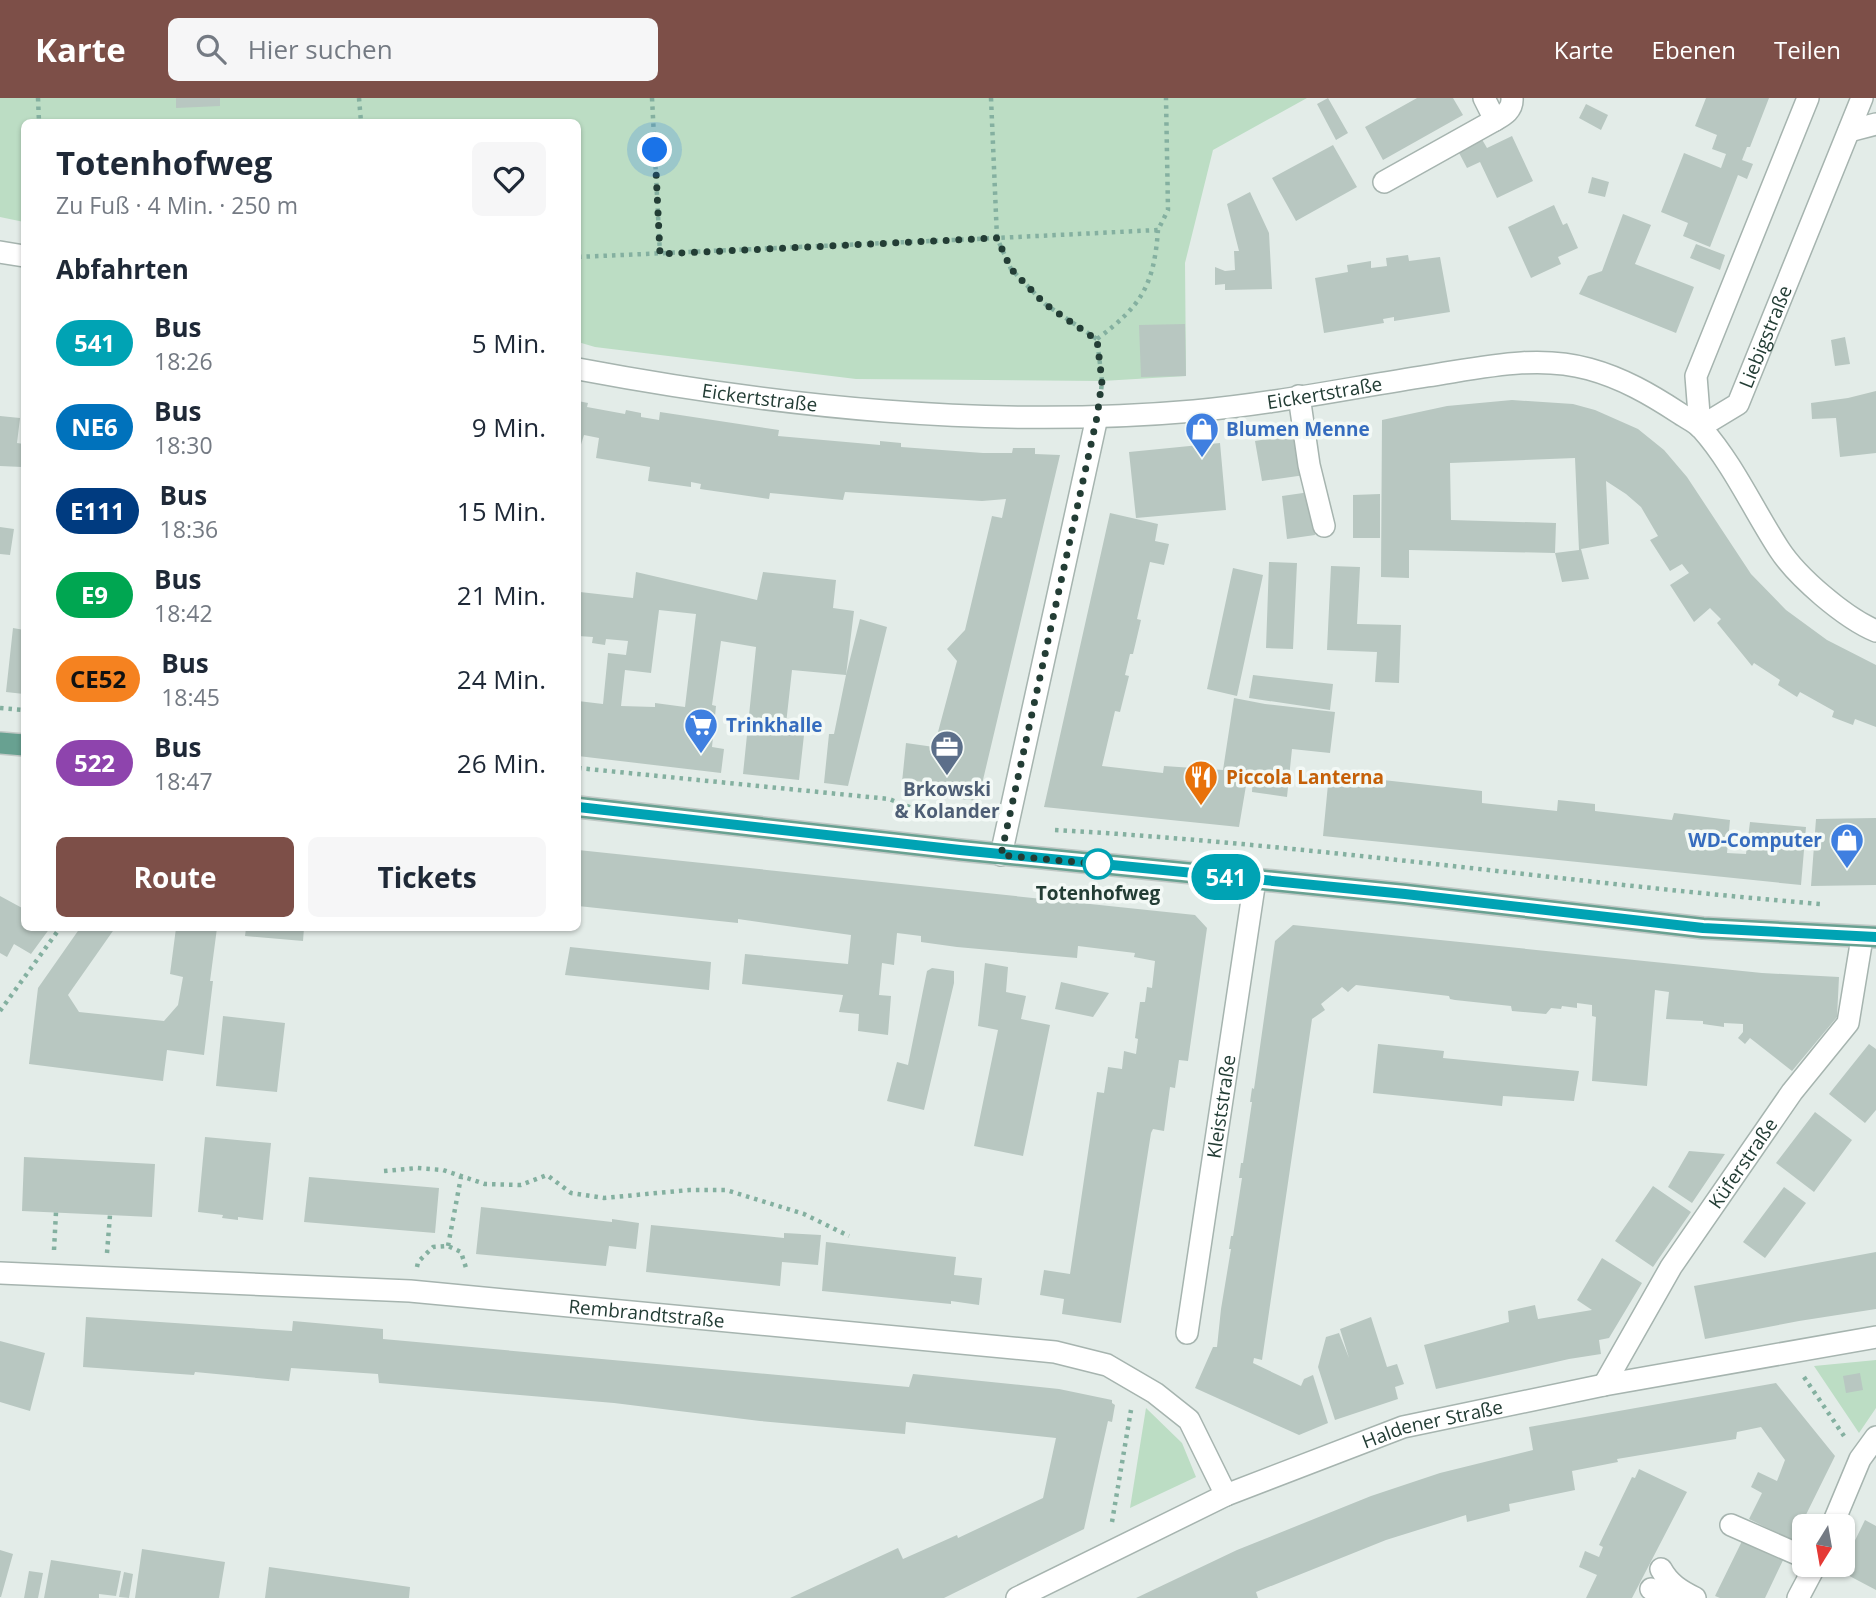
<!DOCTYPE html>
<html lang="de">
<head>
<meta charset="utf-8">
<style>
	:root { --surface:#fff; --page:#f6f6f7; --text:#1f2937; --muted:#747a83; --accent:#7d4f48 }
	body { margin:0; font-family:"Open Sans",sans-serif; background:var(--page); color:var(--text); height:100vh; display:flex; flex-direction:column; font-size:26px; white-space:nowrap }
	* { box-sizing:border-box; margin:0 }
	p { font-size:23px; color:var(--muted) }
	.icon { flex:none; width:38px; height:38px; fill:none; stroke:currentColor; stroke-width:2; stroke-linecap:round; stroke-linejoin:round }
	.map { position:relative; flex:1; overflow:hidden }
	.side { position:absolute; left:21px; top:21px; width:560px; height:812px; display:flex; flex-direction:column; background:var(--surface); border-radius:10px; box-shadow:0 2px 5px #0004 }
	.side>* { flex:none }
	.badge { padding:0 14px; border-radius:23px; font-size:24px; line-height:46px }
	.needle { width:46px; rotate:191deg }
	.tools { position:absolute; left:1792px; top:1416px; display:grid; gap:14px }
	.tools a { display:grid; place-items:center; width:63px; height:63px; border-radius:10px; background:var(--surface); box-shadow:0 2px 5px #0004; font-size:35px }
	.you { position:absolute; width:35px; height:35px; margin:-18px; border:5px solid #fff; border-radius:50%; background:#1a73e8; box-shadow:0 0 0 10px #1a73e833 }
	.map>.badge { position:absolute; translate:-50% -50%; box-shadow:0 0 0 4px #fff }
	h2 { padding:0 35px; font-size:26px; line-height:63px }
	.round { display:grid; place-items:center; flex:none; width:74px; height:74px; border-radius:10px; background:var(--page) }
	.headline { display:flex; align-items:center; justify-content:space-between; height:119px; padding:0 35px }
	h1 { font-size:33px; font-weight:700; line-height:52px }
	.cta { display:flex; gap:14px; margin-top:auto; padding:14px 35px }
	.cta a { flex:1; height:80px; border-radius:10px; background:var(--accent); color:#fff; font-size:28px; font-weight:700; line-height:80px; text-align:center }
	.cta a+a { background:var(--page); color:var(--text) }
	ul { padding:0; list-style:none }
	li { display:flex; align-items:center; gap:21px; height:84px; padding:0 35px }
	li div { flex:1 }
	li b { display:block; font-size:26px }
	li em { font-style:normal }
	li .badge { min-width:77px; font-weight:700; text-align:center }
	header { display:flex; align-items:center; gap:42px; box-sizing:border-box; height:98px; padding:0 35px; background:var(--accent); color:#fff }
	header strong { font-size:33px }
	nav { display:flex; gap:38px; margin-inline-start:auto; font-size:24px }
	.search { width:490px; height:63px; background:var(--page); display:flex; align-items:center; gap:18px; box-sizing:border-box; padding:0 24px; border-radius:10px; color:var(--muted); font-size:26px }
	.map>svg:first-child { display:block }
</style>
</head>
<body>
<header>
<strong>Karte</strong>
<div class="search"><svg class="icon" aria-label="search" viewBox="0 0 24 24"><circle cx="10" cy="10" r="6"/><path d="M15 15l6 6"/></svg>Hier suchen</div>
<nav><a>Karte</a><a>Ebenen</a><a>Teilen</a></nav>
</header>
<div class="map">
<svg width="1876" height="1500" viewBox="0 0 1876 1500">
	<rect width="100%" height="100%" fill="#e3ece8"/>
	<path fill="#bcddc4" d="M0,0H1307L1213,52L1185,165L1186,278L1102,283L856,281L595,249L578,244V24H24V124L0,119Z
		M1876,1262V1310L1859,1335L1814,1268Z
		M1146,1310L1182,1345L1196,1379L1130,1410Z"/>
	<path fill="#b8c7c1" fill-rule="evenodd" d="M176,0H220V8L176,10Z
		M1328,0L1348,35L1336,42L1317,6Z
		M1417,0H1453L1463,17L1383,62L1365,29Z
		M1706,0H1769L1750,49H1747L1742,62L1753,66L1747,81L1738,77L1710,149L1683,138L1688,125L1661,114L1684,55L1721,70L1726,56L1712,51L1717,37L1695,28Z
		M1586,6L1608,17L1601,32L1579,20Z
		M1480,38L1487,50L1512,38L1533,83L1497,100L1480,64L1467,70L1457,51Z
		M1333,47L1357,89L1296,123L1272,80Z
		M1592,79L1609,84L1605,99L1588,95Z
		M1250,94L1269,135L1272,191L1225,192V186L1215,187V169L1225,173L1235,172L1234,153H1239L1227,106Z
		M1554,107L1563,127L1567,125L1578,150L1558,159L1561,166L1531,180L1508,129Z
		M1623,116L1651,127L1635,166L1694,189L1676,235L1579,196L1588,178L1602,173Z
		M1696,146L1725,157L1720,172L1690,160Z
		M1408,157L1409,163L1440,159L1450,214L1394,223V219L1383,221L1384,225L1324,235L1315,180L1348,174L1347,167L1371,163V170L1387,168L1386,160Z
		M1185,226L1186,278L1141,279L1139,227Z
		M1845,239L1850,266L1835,268L1831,242Z
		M1876,293V355L1840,359L1836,320L1812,321L1811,305L1848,300Z
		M1512,302L1573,306L1595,312L1638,331L1664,352L1687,379L1751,476L1786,512L1827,542L1876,567V629L1855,621L1853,627L1832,619L1834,613L1800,594L1797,599L1778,587L1780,582L1754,565L1752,568L1717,525L1721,521L1710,510L1694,524L1670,487L1689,475L1682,466L1670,473L1650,442L1658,438L1641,409L1626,396L1606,383L1609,446L1581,451L1589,481L1562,484L1555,455L1579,452L1575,360L1450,365L1451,422L1556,425L1555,455L1409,452V480L1381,479L1382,322L1447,308Z
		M578,303L588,305L587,309L625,316L626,312L641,315V319L659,322L660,314L779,332L778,338L880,347V343L901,345V349L983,355H1012L1013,350H1035V356L1060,357L978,703L901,694L906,645L934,649L957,563L947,551L965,532L992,418L1002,420L1006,401L982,403L845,394L843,402L770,395L769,401L700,391L701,386L691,384V389L648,383L650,369L596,360L599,340L584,337L578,356Z
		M0,318L20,320L17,345L24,346L22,369L0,368Z
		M1298,336L1305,377L1262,383L1255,343Z
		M1220,345L1226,412L1136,420L1129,354Z
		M1310,394L1315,437L1287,441L1282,398Z
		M1380,396V440H1353V397Z
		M1110,415L1158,426L1155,443L1169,446L1164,467L1150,464L1137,521L1141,522L1133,556H1130L1125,577L1129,578L1120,614L1115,613L1102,668L1163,675L1164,668L1223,672L1234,600L1265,606L1335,614L1330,655L1292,651L1287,699L1252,694L1253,677L1248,676L1239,729L1044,709Z
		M0,429L14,431L10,457L0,456Z
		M1269,464L1297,465L1293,551L1266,550Z
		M1331,468L1360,469L1357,526L1401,527L1399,585L1375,584L1377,554L1327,552Z
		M1233,470L1263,477L1237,598L1207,591Z
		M636,474L757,502L763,474L836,482L833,510L854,513L846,577L860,521L887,529L848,688L824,685L829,636H834L846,577L792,572L785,635L804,637L799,682L743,676L756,549L721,543L712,607L716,608L712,649L724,651L721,675L578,658V603L603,606L608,555L626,557L628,543L606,541L605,547L592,545L593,539L578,538L580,494L633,500ZM659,512L696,516L685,609L655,605V609L621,608L625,572L651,575Z
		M13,530L24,532V596L6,594Z
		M1253,577L1333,586L1330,612L1249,600Z
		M1329,676L1482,693V705L1557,713L1558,702L1595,706V713L1672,722L1674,715L1730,722L1727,755L1746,756L1750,724L1806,729L1801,787L1323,738Z
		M1876,720V787L1811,788L1816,721Z
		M578,752L1195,817L1207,830L1188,963L1179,962L1175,990L1170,989L1164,1033L1153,1031L1151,1035L1121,1225L1062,1216L1064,1201L1040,1197L1044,1172L1070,1176L1097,994L1104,995L1108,969L1122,971L1124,953L1136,956L1138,941L1135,940L1140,904H1145L1147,889L1152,890L1155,863L1134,859L1135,855L1078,848L1077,860L957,849L921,844V838L897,835L894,867L882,865L879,897L891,898L888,937L858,933L859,916L839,914L843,897L742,886L745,856L848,866L851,837L738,821V825L578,808Z
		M0,798L24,811V830H50L31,856L14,846L7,859L0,855Z
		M1293,827L1762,875L1839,879L1837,919L1792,973L1750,940L1745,946L1738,940L1743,934V926L1724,925V929L1703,926V923L1666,921L1669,894L1655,892L1647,988L1592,983L1596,919L1592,918V907L1577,905V910L1562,908L1561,911L1551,910L1546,916L1512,913L1511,908L1455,902L1450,901L1449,898L1356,887L1348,894L1342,889L1321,906L1325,912L1312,921L1262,1262L1254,1260L1253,1265L1301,1288L1304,1281L1313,1277L1328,1325L1299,1337L1195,1290L1213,1249H1217L1221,1211L1231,1151H1229L1231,1138H1233L1242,1080H1239L1241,1065H1243L1252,1004H1250L1252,990L1254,991L1275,843Z
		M80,830H115L68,897L79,914L164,923L178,907L183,879L170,876L176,830H217L210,883H213L204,957L167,952L163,983L29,966L38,890Z
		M246,830H304L303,843L245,838Z
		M570,849L711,864L709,892L565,877Z
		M985,865L1008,869L1006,894L1026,898L1021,921L1050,927L1023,1058L974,1048L998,932L978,928Z
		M932,870L954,873V885L924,1012L887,1003L897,964L908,967L927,873Z
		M1061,884L1109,895L1093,919L1055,911Z
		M223,918L285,925L277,994L216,988Z
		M1378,946L1444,953L1443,960L1579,973L1574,1003L1503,998L1502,1008L1373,995Z
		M1869,946L1876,951V1012L1865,1025L1829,996Z
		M1815,1014L1852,1042L1814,1094L1776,1065Z
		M205,1039L271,1045L263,1122L238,1119V1122L222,1120L223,1117L198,1114Z
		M1689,1053L1725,1056L1692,1105L1668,1089Z
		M24,1059L155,1066L152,1119L22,1113Z
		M309,1079L439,1090L435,1135L304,1124Z
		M1653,1088L1691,1114L1653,1169L1615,1143Z
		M1784,1089L1806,1105L1765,1160L1743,1144Z
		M481,1109L612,1124V1121L639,1125L636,1151L609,1148L606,1168L476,1156Z
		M651,1127L784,1140V1135L821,1137L818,1167L782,1164L780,1188L646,1174Z
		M826,1144L956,1159L954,1177L982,1180L979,1207L951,1203V1206L822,1193Z
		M1876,1154V1211L1799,1223L1705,1241L1694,1188Z
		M1602,1160L1642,1185L1609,1240L1599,1242L1601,1256L1569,1261L1436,1291L1424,1247L1509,1224L1508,1213L1535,1207L1538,1221L1592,1212L1577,1202Z
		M86,1219L292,1233L293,1223L383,1231V1241L909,1289L913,1276L1059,1291L1112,1302V1305L1115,1307L1112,1324L1108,1323L1084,1431L944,1500H790L898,1450L903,1461L957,1437L958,1440L1043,1400L1056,1340L906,1324L905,1336L760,1323L614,1305L379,1285L378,1276L291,1270L289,1283L195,1274L194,1277L83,1269Z
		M1371,1219L1387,1269L1397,1266L1404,1286L1395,1289L1398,1301L1335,1322L1318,1269L1326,1239L1339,1235L1349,1260L1340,1231Z
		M0,1243L45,1255L30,1313L0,1304Z
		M1860,1275L1863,1292L1846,1295L1843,1278Z
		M1776,1285L1835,1358L1793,1443L1749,1421L1762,1395L1751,1389L1758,1374L1777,1383L1785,1362L1761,1329L1737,1334L1736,1341L1617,1361L1618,1364L1572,1373L1575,1392L1509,1406L1510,1413L1467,1424L1466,1417L1386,1442L1256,1494L1258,1500H1136L1237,1452L1371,1398L1440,1375L1533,1352L1529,1329Z
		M1639,1371L1687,1394L1632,1500H1586L1597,1477L1579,1469L1585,1453L1599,1459L1603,1449L1599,1447L1632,1379L1635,1380Z
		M1865,1422L1876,1428V1492L1840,1473Z
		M1745,1437L1786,1456L1765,1500H1720L1715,1498Z
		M142,1451L225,1464L219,1500H135Z
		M0,1452L13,1456L1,1499H0Z
		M51,1462L121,1473L116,1498L99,1496V1500H44Z
		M269,1469L410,1489L409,1500H265Z
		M29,1473L43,1475L38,1500H24Z
		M124,1474L133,1476L129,1500L119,1499Z"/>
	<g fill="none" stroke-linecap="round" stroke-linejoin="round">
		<g stroke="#a6b4af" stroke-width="24">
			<g id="minor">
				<path d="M1495,22C1504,17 1513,12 1512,0"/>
				<path d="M1849,33L1876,26"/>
				<path d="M1384,84L1495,22L1484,0"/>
				<path d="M0,154L24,158"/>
				<path id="s1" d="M578,271C780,309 989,331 1194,313C1272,306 1350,290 1427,278C1480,270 1537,256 1589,271C1622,280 1650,296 1679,315C1686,320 1696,324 1702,331C1733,366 1753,411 1779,451C1797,479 1845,520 1876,533"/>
				<path d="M1299,298L1309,367L1324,428"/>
				<path id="s2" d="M1700,329L1738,306L1862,0"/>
				<path d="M1700,329L1696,278L1808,0"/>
				<path d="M1001,757L1097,319"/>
				<path id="s3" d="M0,1175L410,1193L1055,1254L1107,1267L1155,1295L1189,1322L1226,1397"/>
				<path id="s4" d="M1187,1235L1255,782"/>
				<path id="s5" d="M1604,1287L1671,1169L1792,994L1848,925L1862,840"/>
				<path d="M1731,1427L1804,1459"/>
				<path d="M1832,1428L1860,1361L1876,1339"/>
				<path d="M1661,1471C1669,1486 1681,1493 1695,1500"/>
				<path d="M1651,1491L1671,1500"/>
				<path id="s6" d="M1017,1500L1226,1397L1403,1329L1604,1287L1876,1239"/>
				<path d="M1798,1500L1816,1466"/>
			</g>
		</g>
		<g stroke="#c1c9c6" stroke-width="24">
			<path id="major" d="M0,645L24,647
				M578,709L960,752L1405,796L1703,830L1876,839"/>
		</g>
		<path stroke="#84b0a0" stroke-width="4.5" stroke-dasharray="3.5 5" stroke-linecap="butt" d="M38,0L39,24
			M359,0L361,24
			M652,0L660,156
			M991,0L997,140L1158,132L1168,112L1166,0
			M578,159L997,140L1011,171L1045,206L1097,241L1102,283L1101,294
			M1097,241C1141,208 1154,188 1158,132
			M0,610L24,612
			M578,670L889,701L935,719
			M1055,732C1311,746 1565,785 1820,806
			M0,913L60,830
			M384,1073L417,1070L443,1072L485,1086L521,1087L547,1077L571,1095L604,1100L689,1092H726L804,1116L849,1138
			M448,1148L461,1079
			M54,1152L56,1114
			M107,1155L110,1117
			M417,1169L418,1164L433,1149L448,1148L461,1154L467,1173
			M1804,1279L1844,1338
			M1112,1424L1131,1312"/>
		<use href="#minor" stroke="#fff" stroke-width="21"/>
		<use href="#major" stroke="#68a191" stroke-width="21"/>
	</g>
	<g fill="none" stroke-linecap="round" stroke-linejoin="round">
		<g stroke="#fff" stroke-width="16">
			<path id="line" d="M578,709L960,752L1405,796L1703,830L1876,839"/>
		</g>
		<use href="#line" stroke="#00a3b4" stroke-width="10"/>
		<path stroke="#233d35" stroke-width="7" stroke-dasharray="0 12.6" d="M655,52L660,156L997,140L1011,171L1045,206L1097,242L1102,283L1097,319L1001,757L1098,766"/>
	</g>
	<defs>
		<g id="shop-pin" transform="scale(1.75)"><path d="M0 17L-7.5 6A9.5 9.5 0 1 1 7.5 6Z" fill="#3f7fe0" stroke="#f3f9f6"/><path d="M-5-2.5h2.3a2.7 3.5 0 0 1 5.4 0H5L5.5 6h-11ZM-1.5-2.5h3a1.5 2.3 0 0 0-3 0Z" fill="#fff"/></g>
		<g id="supermarket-pin" transform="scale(1.75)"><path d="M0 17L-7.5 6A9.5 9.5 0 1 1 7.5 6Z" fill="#3f7fe0" stroke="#f3f9f6"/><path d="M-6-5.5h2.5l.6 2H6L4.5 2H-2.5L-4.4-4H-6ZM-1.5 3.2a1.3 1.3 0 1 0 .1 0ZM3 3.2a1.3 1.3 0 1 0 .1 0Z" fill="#fff"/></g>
		<g id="office-pin" transform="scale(1.75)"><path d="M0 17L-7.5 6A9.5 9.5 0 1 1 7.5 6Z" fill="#5c6f8a" stroke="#f3f9f6"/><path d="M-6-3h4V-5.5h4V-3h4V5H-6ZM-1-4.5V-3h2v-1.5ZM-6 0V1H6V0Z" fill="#fff"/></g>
		<g id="restaurant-pin" transform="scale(1.75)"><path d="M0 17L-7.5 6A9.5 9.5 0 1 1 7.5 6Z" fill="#e8710a" stroke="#f3f9f6"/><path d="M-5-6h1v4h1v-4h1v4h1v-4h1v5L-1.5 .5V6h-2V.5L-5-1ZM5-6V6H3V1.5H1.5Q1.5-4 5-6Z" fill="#fff"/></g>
	</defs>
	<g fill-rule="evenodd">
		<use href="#shop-pin" x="1202" y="331"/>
		<use href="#supermarket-pin" x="701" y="627"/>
		<use href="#office-pin" x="947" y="649"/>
		<use href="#restaurant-pin" x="1201" y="679"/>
		<use href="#shop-pin" x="1847" y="742"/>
	</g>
	<circle fill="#fff" stroke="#00a3b4" stroke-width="3.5" cx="1098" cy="766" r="14"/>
	<g text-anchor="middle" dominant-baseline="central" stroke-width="7" stroke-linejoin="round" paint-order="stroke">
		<g font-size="19" fill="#233d35" stroke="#f3f9f6">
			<text stroke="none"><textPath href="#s2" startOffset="117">Liebigstraße</textPath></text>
			<text stroke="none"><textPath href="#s1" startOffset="751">Eickertstraße</textPath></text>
			<text stroke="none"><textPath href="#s1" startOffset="184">Eickertstraße</textPath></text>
			<text stroke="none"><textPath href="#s4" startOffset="229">Kleiststraße</textPath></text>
			<text stroke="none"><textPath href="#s5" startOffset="262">Küferstraße</textPath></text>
			<text stroke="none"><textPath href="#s3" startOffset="648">Rembrandtstraße</textPath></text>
			<text stroke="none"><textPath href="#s6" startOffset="452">Haldener Straße</textPath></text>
		</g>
		<g font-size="19" font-weight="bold" fill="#366cbe" stroke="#f3f9f6" text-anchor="start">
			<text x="1226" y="331">Blumen Menne</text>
			<text x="726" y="627">Trinkhalle</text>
			<text x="1822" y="742" text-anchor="end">WD-Computer</text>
		</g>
		<g font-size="19" font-weight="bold" fill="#c56008" stroke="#f3f9f6" text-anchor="start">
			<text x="1226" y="679">Piccola Lanterna</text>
		</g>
		<g font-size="19" font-weight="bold" fill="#4e5e75" stroke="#f3f9f6">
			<text x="947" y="691">Brkowski<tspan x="947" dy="22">&amp; Kolander</tspan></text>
		</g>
		<g font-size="19" font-weight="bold" fill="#233d35" stroke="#f3f9f6">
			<text x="1098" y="795">Totenhofweg</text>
		</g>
	</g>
</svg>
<div class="tools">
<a><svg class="needle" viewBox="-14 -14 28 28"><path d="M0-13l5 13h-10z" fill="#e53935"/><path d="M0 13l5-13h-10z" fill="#747a83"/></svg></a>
</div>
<div class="you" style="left:655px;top:52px"></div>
<b class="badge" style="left:1226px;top:779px;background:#00a3b4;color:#fff">541</b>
<section class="side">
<div class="headline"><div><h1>Totenhofweg</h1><p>Zu Fuß · 4 Min. · 250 m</p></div><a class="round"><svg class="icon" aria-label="heart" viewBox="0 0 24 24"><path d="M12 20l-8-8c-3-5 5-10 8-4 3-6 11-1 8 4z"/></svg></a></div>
<h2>Abfahrten</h2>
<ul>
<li><span class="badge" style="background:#00a3b4;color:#fff">541</span><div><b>Bus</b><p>18:26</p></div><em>5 Min.</em></li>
<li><span class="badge" style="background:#0072bc;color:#fff">NE6</span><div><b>Bus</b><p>18:30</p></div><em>9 Min.</em></li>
<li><span class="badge" style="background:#003b80;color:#fff">E111</span><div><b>Bus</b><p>18:36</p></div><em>15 Min.</em></li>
<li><span class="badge" style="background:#00a651;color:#fff">E9</span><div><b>Bus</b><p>18:42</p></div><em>21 Min.</em></li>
<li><span class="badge" style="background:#f58220;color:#111">CE52</span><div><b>Bus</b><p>18:45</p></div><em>24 Min.</em></li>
<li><span class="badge" style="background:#8e44ad;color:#fff">522</span><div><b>Bus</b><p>18:47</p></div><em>26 Min.</em></li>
</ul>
<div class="cta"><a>Route</a><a>Tickets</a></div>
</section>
</div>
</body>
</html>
